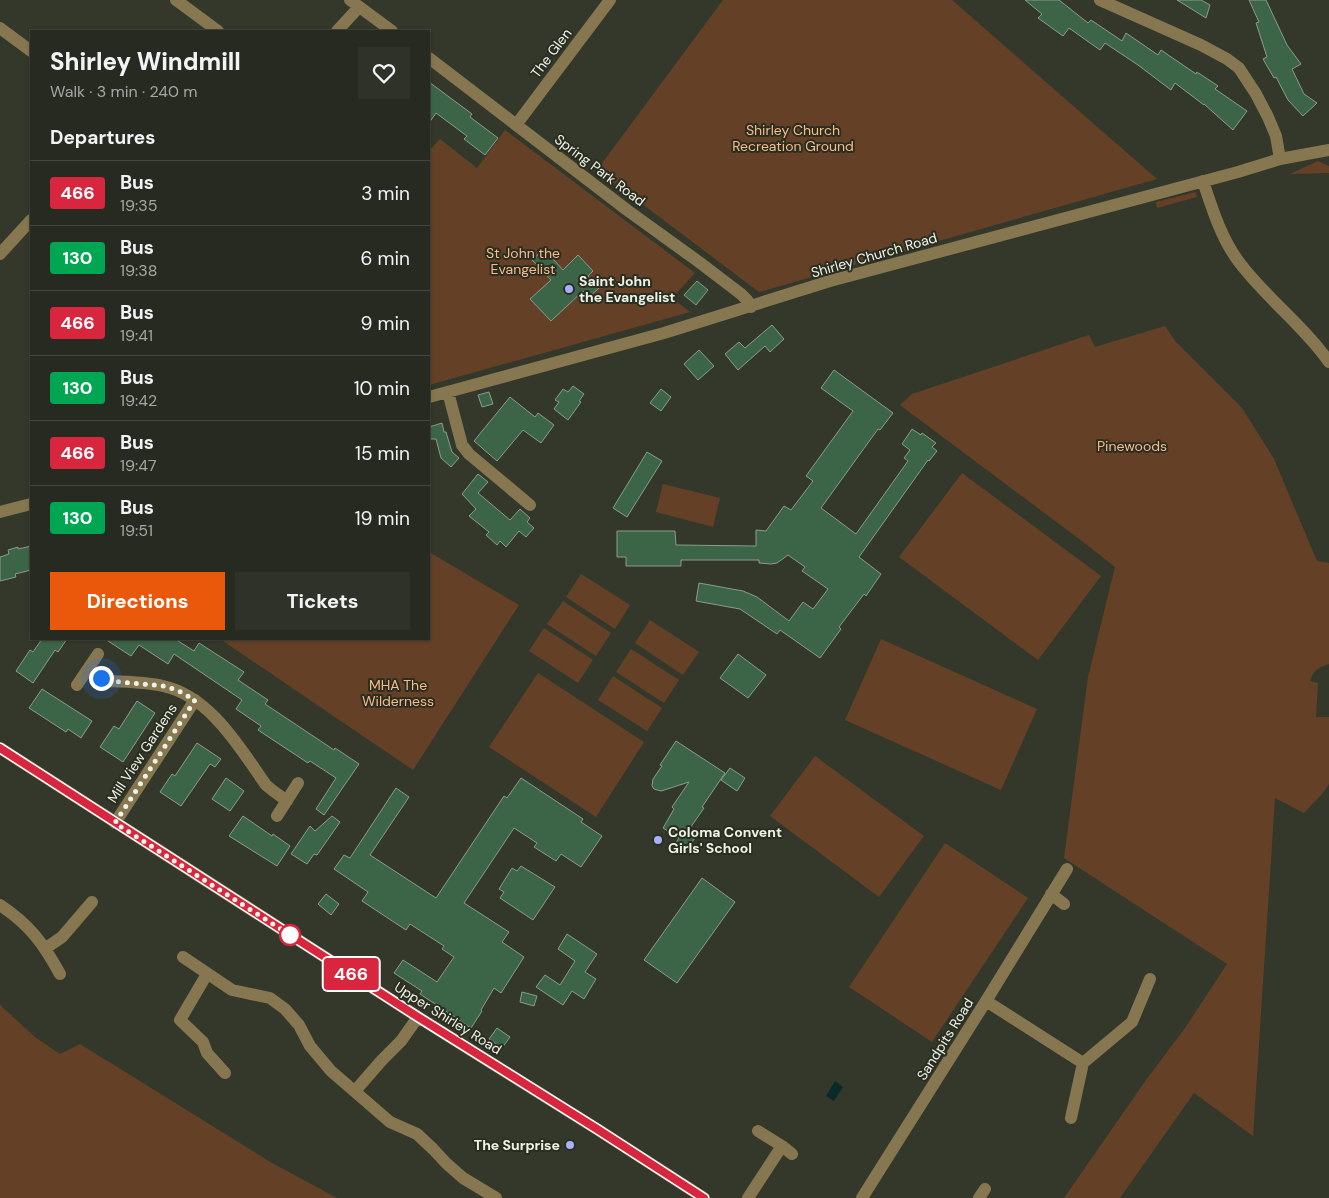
<!DOCTYPE html>
<html lang="en">
<head>
<meta charset="utf-8">
<style>
	:root { --surface:#272a20; --page:#2f3229; --text:#f1f3f6; --muted:#a4a7a5; --line:#43463e; --accent:#ea580c }
	body { margin:0; font-family:"DM Sans",sans-serif; background:var(--page); color:var(--text); height:100vh; display:flex; flex-direction:column; font-size:19px; white-space:nowrap }
	* { box-sizing:border-box; margin:0 }
	p { font-size:16px; color:var(--muted) }
	.icon { flex:none; width:28px; height:28px; fill:none; stroke:currentColor; stroke-width:2; stroke-linecap:round; stroke-linejoin:round }
	.map { position:relative; flex:1; overflow:hidden }
	.details { position:absolute; left:30px; top:30px; width:400px; height:610px; display:flex; flex-direction:column; background:var(--surface); border-radius:0px; box-shadow:0 1px 4px #0004,0 0 0 1px var(--line) }
	.details>* { flex:none }
	.badge { padding:0 10px; border-radius:4px; font-size:18px; line-height:32px }
	.you { position:absolute; width:25px; height:25px; margin:-12px; border:4px solid #fff; border-radius:50%; background:#1a73e8; box-shadow:0 0 0 8px #1a73e833 }
	.map>.badge { position:absolute; translate:-50% -50%; box-shadow:0 0 0 2px #fff }
	h2 { padding:0 20px; font-size:19px; line-height:45px }
	.round { display:grid; place-items:center; flex:none; width:52px; height:52px; border-radius:0px; background:var(--page) }
	.headline { display:flex; align-items:center; justify-content:space-between; height:85px; padding:0 20px }
	h1 { font-size:24px; font-weight:800; line-height:38px }
	.button { display:flex; gap:10px; margin-top:auto; padding:10px 20px }
	.button a { flex:1; height:58px; border-radius:0px; background:var(--accent); color:#fff; font-size:20px; font-weight:800; line-height:58px; text-align:center }
	.button a+a { background:var(--page); color:var(--text) }
	ul { padding:0; list-style:none }
	li { display:flex; align-items:center; gap:15px; height:65px; padding:0 20px; border-top:1px solid var(--line) }
	li div { flex:1 }
	li b { display:block; font-size:19px }
	li em { font-style:normal }
	li .badge { min-width:55px; font-weight:700; text-align:center }
	.map>svg:first-child { display:block }
</style>
</head>
<body>
<div class="map">
<svg width="1329" height="1198" viewBox="0 0 1329 1198">
	<rect width="100%" height="100%" fill="#34382a"/>
	<path fill="#644126" d="M723,0H952L1157,179L759,292L597,170Z
		M505,130L695,273L672,298L690,312L429,385V151L440,139L477,168Z
		M1318,161L1329,166V173L1290,174Z
		M1196,192L1197,197L1157,208L1156,202Z
		M1165,326L1176,342L1242,408L1274,459L1317,561L1329,563V664C1318,668 1314,669 1310,681L1318,683L1316,717H1329V784L1323,793L1304,813L1275,798L1253,1136L1194,1093L1120,1198H1064L1146,1080L1185,1028L1227,964L1064,858L1088,677L1115,567L1082,541L900,405L912,394L1089,335L1095,347Z
		M962,473L1101,576L1038,660L899,557Z
		M663,484L720,498L713,527L656,512Z
		M429,552L519,605L413,770L220,639H429Z
		M581,574L630,605L615,629L566,597Z
		M563,601L611,633L596,656L547,624Z
		M650,620L699,652L683,675L635,643Z
		M544,628L593,660L578,683L529,651Z
		M881,639L1037,709L1001,790L845,720Z
		M631,649L679,680L664,703L616,672Z
		M538,673L644,742L596,817L489,747Z
		M613,676L662,708L647,731L598,700Z
		M815,756L924,836L879,897L770,816Z
		M945,843L1028,898L932,1042L849,987Z
		M0,1005L35,1037L60,1054L80,1044L272,1163L337,1198H0Z"/>
	<path fill="#082b27" d="M835,1081L843,1087L834,1101L826,1096Z"/>
	<path fill="#3c6547" stroke="#8b9b8e" d="M1025,0H1059L1088,23L1091,20L1122,41L1126,33L1158,55L1161,50L1196,74L1197,72L1218,86L1215,89L1247,111L1233,130L1204,104V105L1175,83L1171,90L1138,65L1105,43L1100,50L1069,28L1063,36L1038,18L1042,14Z
		M1177,0H1201L1210,5L1206,18Z
		M1249,0H1266L1287,45L1301,64L1292,69L1304,94L1317,103L1303,116L1288,100L1276,77L1274,78L1263,59L1267,57L1256,23L1259,22Z
		M429,82L472,114L470,117L498,138L485,155L464,139L467,136L436,113L429,123Z
		M544,249L563,270L578,255L593,271L588,276L599,288L589,297L583,291L551,321L530,299L551,280L532,260Z
		M697,281L708,290L696,305L684,295Z
		M772,325L784,339L770,352L765,346L738,370L725,354L739,342L745,348Z
		M699,350L714,366L698,380L684,364Z
		M834,370L893,413L880,430L878,429L821,508L856,534L908,461L904,458L910,450L902,444L912,429L921,435L922,433L936,443L932,447L937,451L929,461L928,460L859,557L881,574L866,596L864,594L839,627L841,629L820,658L780,630L777,634L740,609L696,601L699,583L743,591L757,597L789,621L803,602L813,609L828,589L802,571L805,567L788,555L777,563L771,564L759,563V560H681V566H626V557H617V531H675L676,545L756,546V530L766,531L784,506L791,510L813,481L806,476L853,411L821,388Z
		M573,386L584,394L579,401L581,402L568,420L554,409L559,402L555,400L563,389L568,392Z
		M661,389L671,397L661,411L650,403Z
		M489,392L493,404L482,407L478,395Z
		M510,397L535,417L538,413L554,425L541,443L523,430L497,461L474,441Z
		M442,423L444,432H446L452,452L459,458L451,467L441,458L436,439H429V427Z
		M647,452L662,461L627,517L613,508Z
		M478,474L488,482L478,493L510,520L520,509L530,518L527,522L534,528L526,537L519,531L506,547L500,541L497,545L486,535L489,532L469,516L476,509L462,494Z
		M31,546V570L15,574L16,577L0,581V557L9,554L8,550L18,547V549Z
		M42,639H67L58,652L55,650L33,683L16,671L30,650L33,652Z
		M105,639H175L194,651L199,643L244,672L238,680L268,700L265,704L334,750L335,748L359,764L324,815L316,809L336,778L310,761L308,763L258,730L261,726L236,709L242,700L174,654L168,664L139,645L131,656Z
		M738,654L766,675L748,698L720,678Z
		M42,689L92,721L81,738L68,729L66,732L29,708Z
		M137,701L155,713L123,762L100,747L114,726L119,729Z
		M676,741L725,773L702,807L704,808L688,831L696,836L686,852L675,844L679,838L663,828L674,809L672,807L689,782L661,791L654,789L652,786L653,779L662,766L660,765Z
		M197,743L221,759L215,767L210,764L181,806L160,792L172,774L175,776Z
		M730,768L745,778L737,791L721,780Z
		M226,778L244,791L230,811L212,799Z
		M521,778L583,819L581,822L602,836L581,867L561,854L556,861L534,847L537,843L514,828L464,903L509,932L502,942L524,957L501,993L494,988L481,1010L482,1011L471,1028L420,994L422,991L394,973L403,960L437,982L454,957L442,949L444,946L410,924L406,930L362,901L368,892L334,869L344,855L350,858L396,788L409,797L370,855L436,898L504,796L507,798Z
		M243,816L272,836L273,834L290,846L277,866L229,836Z
		M332,816L340,822L317,855L314,854L307,864L291,854L310,826L315,831Z
		M521,866L555,887L533,920L500,898L504,892L499,889L512,868L517,871Z
		M702,878L735,902L677,983L644,960Z
		M326,894L339,904L331,915L318,904Z
		M567,934L597,954L585,972L596,979L584,999L572,991L563,1005L536,987L545,975L560,985L575,961L558,949Z
		M522,992L537,996L534,1006L520,1002Z
		M497,1028L510,1037L502,1048L489,1039Z"/>
	<g fill="none" stroke-linecap="round" stroke-linejoin="round">
		<path stroke="#867751" stroke-width="12" d="M176,0L218,31
			M350,0L392,31
			M1100,0L1201,45L1227,59L1239,68L1256,94L1268,117L1276,136L1280,159
			M0,28L31,51
			M337,31L359,7
			M429,58L627,210L699,262L741,294L747,300L751,307
			M516,125L610,0
			M1203,181C1212,208 1221,238 1239,262C1266,298 1303,325 1329,362
			M0,254L31,220
			M448,392L462,445L469,454L530,505
			M429,397L664,333L830,281L1238,172L1280,159L1329,150
			M0,512L31,504
			M87,670L101,678L109,681C127,682 146,682 163,686C210,696 240,748 266,785L272,790L287,801
			M77,685L98,654
			M0,748L418,1017L597,1129L704,1198
			M277,816L298,783
			M115,823L195,700
			M1051,894L1064,904
			M0,905C30,925 43,943 60,974
			M46,948L62,937L92,902
			M183,957L232,990L270,998L285,1009L299,1025L310,1046L331,1071L390,1122L417,1134L433,1149L446,1163L463,1178L496,1198
			M207,974L180,1020L203,1042L207,1053L225,1073
			M986,1001L1083,1063L1132,1022L1150,979
			M355,1091L382,1060L401,1041L418,1017
			M1071,1118L1083,1063
			M782,1146L792,1154
			M748,1198L782,1146L758,1131
			M862,1198L986,1001L1067,869
			M979,1198L985,1189"/>
	</g>
	<g fill="none" stroke-linecap="round" stroke-linejoin="round">
		<g stroke="#fff" stroke-width="11">
			<path id="line" d="M0,748L418,1017L597,1129L704,1198"/>
		</g>
		<use href="#line" stroke="#d7263d" stroke-width="8"/>
		<path stroke="#eff2e8" stroke-width="5" stroke-dasharray="0 9" d="M101,678L109,681L164,686L177,690L195,700L115,823L290,935"/>
	</g>
	<g fill="#a8b0fc" stroke="#2a2e20" stroke-width="2">
		<circle cx="569" cy="289" r="5"/>
		<circle cx="658" cy="840" r="5"/>
		<circle cx="570" cy="1145" r="5"/>
	</g>
	<circle fill="#fff" stroke="#d7263d" stroke-width="2.5" cx="290" cy="935" r="10"/>
	<g text-anchor="middle" dominant-baseline="central" stroke-width="4" stroke-linejoin="round" paint-order="stroke">
		<g font-size="14" fill="#eff2e8" stroke="#2a2e20">
			<text transform="translate(551 53) rotate(-53)">The Glen</text>
			<text transform="translate(600 170) rotate(37)">Spring Park Road</text>
			<text transform="translate(874 255) rotate(-16)">Shirley Church Road</text>
			<text transform="translate(142 753) rotate(-57)">Mill View Gardens</text>
			<text transform="translate(448 1018) rotate(32)">Upper Shirley Road</text>
			<text transform="translate(945 1039) rotate(-58)">Sandpits Road</text>
		</g>
		<g font-size="14" fill="#fbba8c" stroke="#2a2e20">
			<text x="793" y="130">Shirley Church<tspan x="793" dy="16">Recreation Ground</tspan></text>
			<text x="523" y="253">St John the<tspan x="523" dy="16">Evangelist</tspan></text>
			<text x="1132" y="446">Pinewoods</text>
			<text x="398" y="685">MHA The<tspan x="398" dy="16">Wilderness</tspan></text>
		</g>
		<g font-size="14" font-weight="bold" fill="#eff2e8" stroke="#2a2e20" text-anchor="start">
			<text x="579" y="281">Saint John<tspan x="579" dy="16">the Evangelist</tspan></text>
			<text x="668" y="832">Coloma Convent<tspan x="668" dy="16">Girls' School</tspan></text>
			<text x="560" y="1145" text-anchor="end">The Surprise</text>
		</g>
	</g>
</svg>
<div class="you" style="left:101px;top:678px"></div>
<b class="badge" style="left:351px;top:974px;background:#d7263d;color:#fff">466</b>
<section class="details">
<div class="headline"><div><h1>Shirley Windmill</h1><p>Walk · 3 min · 240 m</p></div><a class="round"><svg class="icon" aria-label="heart" viewBox="0 0 24 24"><path d="M12 20l-8-8c-3-5 5-10 8-4 3-6 11-1 8 4z"/></svg></a></div>
<h2>Departures</h2>
<ul>
<li><span class="badge" style="background:#d7263d;color:#fff">466</span><div><b>Bus</b><p>19:35</p></div><em>3 min</em></li>
<li><span class="badge" style="background:#00a651;color:#fff">130</span><div><b>Bus</b><p>19:38</p></div><em>6 min</em></li>
<li><span class="badge" style="background:#d7263d;color:#fff">466</span><div><b>Bus</b><p>19:41</p></div><em>9 min</em></li>
<li><span class="badge" style="background:#00a651;color:#fff">130</span><div><b>Bus</b><p>19:42</p></div><em>10 min</em></li>
<li><span class="badge" style="background:#d7263d;color:#fff">466</span><div><b>Bus</b><p>19:47</p></div><em>15 min</em></li>
<li><span class="badge" style="background:#00a651;color:#fff">130</span><div><b>Bus</b><p>19:51</p></div><em>19 min</em></li>
</ul>
<div class="button"><a>Directions</a><a>Tickets</a></div>
</section>
</div>
</body>
</html>
